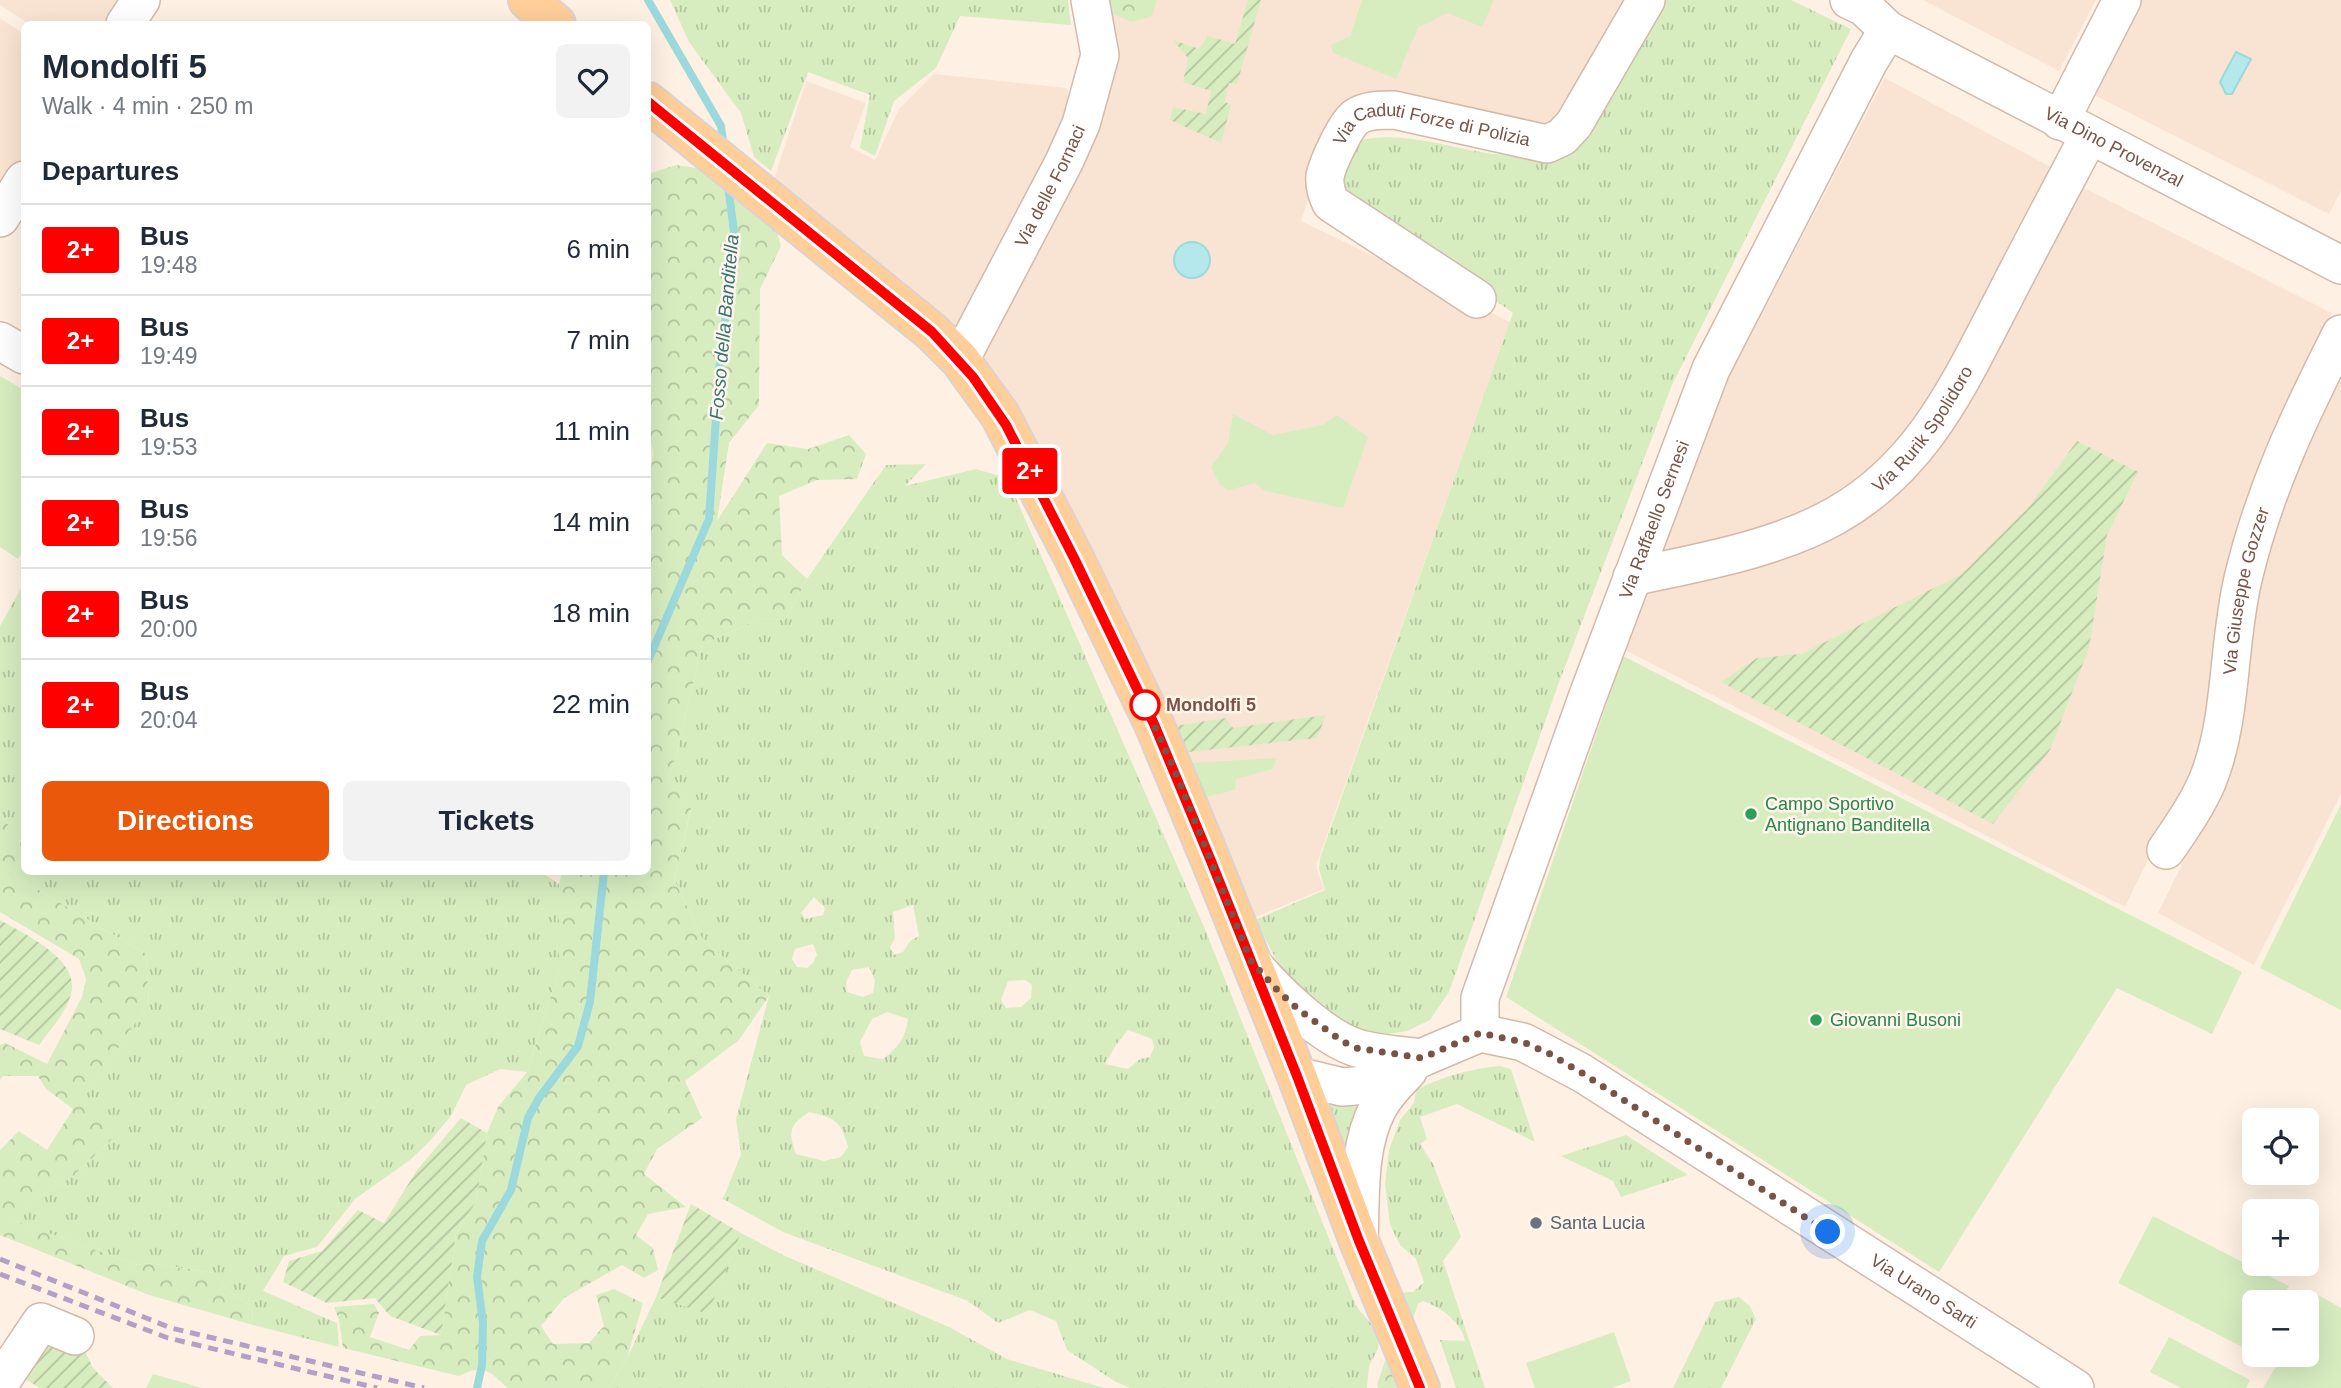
<!DOCTYPE html>
<html lang="en">
<head>
<meta charset="utf-8">
<style>
	:root { --surface:#fff; --page:#f2f2f3; --text:#1f2937; --muted:#747a83; --line:#e0e1e3; --accent:#ea580c }
	body { margin:0; font-family:Helvetica,sans-serif; background:var(--page); color:var(--text); height:100vh; display:flex; flex-direction:column; font-size:26px; white-space:nowrap }
	* { box-sizing:border-box; margin:0 }
	p { font-size:23px; color:var(--muted) }
	.icon { flex:none; width:38px; height:38px; fill:none; stroke:currentColor; stroke-width:2; stroke-linecap:round; stroke-linejoin:round }
	.map { position:relative; flex:1; overflow:hidden }
	.panel { position:absolute; left:21px; top:21px; width:630px; height:854px; display:flex; flex-direction:column; background:var(--surface); border-radius:10px; box-shadow:0 7px 28px #0002 }
	.panel>* { flex:none }
	.badge { padding:0 14px; border-radius:5px; font-size:24px; line-height:46px }
	.controls { position:absolute; left:2242px; top:1108px; display:grid; gap:14px }
	.controls a { display:grid; place-items:center; width:77px; height:77px; border-radius:10px; background:var(--surface); box-shadow:0 7px 28px #0002; font-size:35px }
	.you { position:absolute; width:35px; height:35px; margin:-18px; border:5px solid #fff; border-radius:50%; background:#1a73e8; box-shadow:0 0 0 10px #1a73e833 }
	.map>.badge { position:absolute; translate:-50% -50%; box-shadow:0 0 0 4px #fff }
	h2 { padding:0 21px; font-size:26px; line-height:63px }
	.round { display:grid; place-items:center; flex:none; width:74px; height:74px; border-radius:10px; background:var(--page) }
	.summary { display:flex; align-items:center; justify-content:space-between; height:119px; padding:0 21px }
	h1 { font-size:33px; font-weight:700; line-height:52px }
	.primary-button { display:flex; gap:14px; margin-top:auto; padding:14px 21px }
	.primary-button a { flex:1; height:80px; border-radius:10px; background:var(--accent); color:#fff; font-size:28px; font-weight:700; line-height:80px; text-align:center }
	.primary-button a+a { background:var(--page); color:var(--text) }
	ul { padding:0; list-style:none }
	li { display:flex; align-items:center; gap:21px; height:91px; padding:0 21px; border-top:2px solid var(--line) }
	li div { flex:1 }
	li b { display:block; font-size:26px }
	li em { font-style:normal }
	li .badge { min-width:77px; font-weight:700; text-align:center }
	.map>svg:first-child { display:block }
</style>
</head>
<body>
<div class="map">
<svg width="2341" height="1388" viewBox="0 0 2341 1388">
	<defs>
		<pattern id="grass-tufts" width="24" height="20" patternUnits="userSpaceOnUse" patternTransform="scale(1.75)"><rect width="24" height="20" fill="#d7edc0"/><path d="M3 7l-1-3M5 7V3M7 7l1-3M15 17l-1-3M17 17v-4M19 17l1-3" fill="none" stroke="#b3c39e"/></pattern>
		<pattern id="forest-crowns" width="20" height="18" patternUnits="userSpaceOnUse" patternTransform="scale(1.75)"><rect width="20" height="18" fill="#d7edc0"/><path d="M2 6a3 3 0 1 1 6 0M12 15a3 3 0 1 1 6 0" fill="none" stroke="#b3c39e"/></pattern>
		<pattern id="garden-furrows" width="10" height="10" patternUnits="userSpaceOnUse" patternTransform="scale(1.75)"><rect width="10" height="10" fill="#d7edc0"/><path d="M-1 1l2-2M0 10L10 0M9 11l2-2" fill="none" stroke="#b3c39e"/></pattern>
	</defs>
	<rect width="100%" height="100%" fill="#fef1e3"/>
	<path fill="#f9e4d3" d="M0,0H124L108,24H29L0,5Z
		M1100,0H1631L1557,133L1333,123L1301,221L1510,322L1316,866L1324,889L1251,919L974,352L1081,140Z
		M1923,0H2096L2059,71Z
		M2139,0H2341V191L2329,214L2092,94Z
		M0,18L24,34V155L0,194Z
		M934,74L1067,88L1072,124L961,341L772,185L806,81L866,103L850,147L875,160L899,109Z
		M1885,78L2060,172L1956,374L1842,505L1659,561L1707,419Z
		M2070,181L2332,313L2292,396L2195,763L2125,907L1625,650L1648,583L1891,486Z
		M2341,358V794L2254,965L2158,913L2187,854L2220,777L2245,602Z"/>
	<path fill="url(#grass-tufts)" fill-rule="evenodd" d="M670,0H1068L1071,25L960,16L936,68L894,101L875,156L860,148L870,95L808,72L771,171L754,157L741,113L689,42Z
		M1653,0H1791L1851,29L1672,385L1558,685L1449,992L1430,1020L1407,1031L1375,1036L1340,1020L1293,984L1276,959L1255,920L1325,890L1319,869L1320,858L1513,313L1366,208L1345,189L1342,166L1360,140C1403,131 1444,146 1486,153C1502,156 1520,154 1536,154Z
		M926,464L905,486L976,469L1007,478L1204,927L1356,1306L1379,1334L1378,1349L1369,1366L1367,1388H1130L1116,1382L1067,1350L1056,1321L1030,1310L998,1323L968,1301L783,1232L723,1199L741,1154L736,1119L769,996L703,940L674,879L691,810L667,780L676,756L702,645L761,618L785,620L807,579L886,465ZM814,897L825,908L823,915L805,919L801,913ZM913,905L919,936L910,941L903,952L894,955L890,947L895,938L893,912ZM813,944L817,955L813,963L807,968L797,967L792,959L795,949ZM869,967L875,980L873,993L863,997L847,992L846,982L852,970ZM1025,980L1032,985L1031,998L1021,1007L1006,1008L1001,1000L1008,981ZM887,1012L908,1019C906,1038 897,1048 883,1059L864,1056L860,1042L872,1019ZM1128,1030L1152,1039L1154,1047L1150,1057L1140,1059L1128,1069L1105,1064L1116,1045ZM809,1112C835,1118 841,1121 848,1147L841,1157L824,1161L796,1154C788,1131 789,1126 809,1112Z
		M24,583V872H541L559,884V971L527,1072L500,1069L466,1085L451,1116L429,1142L410,1160L355,1199L317,1247L284,1256L263,1291L337,1323L339,1347L253,1325L252,1306L228,1291L215,1273L148,1263L137,1265L6,1218L72,1177L113,1138L80,1103L149,1003L146,954L15,876L23,845L0,814V626Z
		M1500,1066L1511,1069L1535,1142L1457,1104L1420,1117L1427,1139L1420,1144L1433,1164L1461,1237L1443,1261L1485,1388H1456L1440,1340L1465,1341C1462,1323 1441,1307 1423,1301L1418,1304L1410,1327L1397,1293L1413,1292L1424,1282L1416,1259L1400,1245L1390,1225L1385,1184L1389,1150L1400,1120L1414,1103L1416,1090C1444,1076 1469,1069 1500,1066Z
		M1322,1094L1362,1098L1354,1177Z
		M1626,1135L1688,1175L1621,1197L1613,1181L1561,1156Z
		M741,1233L783,1255L949,1327L1007,1359L1104,1388H609L627,1358L656,1297L708,1313Z
		M1739,1297L1750,1306L1756,1319L1721,1388H1673L1715,1302Z"/>
	<path fill="url(#forest-crowns)" d="M1096,0H1157L1152,16L1132,22L1099,8Z
		M676,165L703,169L774,222L781,246L760,289L759,405L729,443L717,521L767,443L808,449L849,435L866,454L857,479L817,480L779,496L782,555L807,579L785,620L761,618L702,645L676,756L667,780L691,809L674,879L703,940L769,996L739,1040L685,1081L702,1118L657,1149L644,1174L686,1207L648,1214L636,1235L653,1248L658,1270L644,1278L622,1265L564,1298L541,1326L553,1344L589,1343L604,1326L596,1295L614,1289L643,1303L627,1358L609,1388H507C489,1370 483,1364 459,1376L343,1348L339,1320L334,1307L374,1304L379,1313L370,1337L409,1350L420,1336L441,1335L456,1234L476,1202L487,1133L498,1107L527,1072L559,971V884L562,872H648V496L653,453L648,424V174Z
		M0,814L23,845L15,876L146,954L149,1003L81,1102L113,1138L72,1177L7,1218L137,1265L148,1263L215,1273L228,1291L252,1306L253,1325L149,1295L0,1235V1150L19,1131L47,1150L73,1109L46,1089L38,1076H3L0,1080V1045L5,1043L47,1064L82,997L86,979L79,959L0,912Z
		M1393,1355L1406,1388H1378L1377,1385L1385,1361Z"/>
	<path fill="#d7edc0" d="M1362,0H1494L1482,27L1447,13L1418,28L1396,79L1333,53L1331,45L1350,36Z
		M0,376L24,390V548L18,559L0,547Z
		M1233,414L1273,435L1323,425L1337,415L1368,437L1343,508L1265,491L1255,483L1229,490L1220,485L1211,467L1228,443Z
		M1623,656L2242,972L2212,1034L2117,988L1939,1272L1506,997Z
		M1276,758L1273,769L1236,779L1235,790L1202,798L1192,763Z
		M2341,804V1010L2260,968Z
		M2153,1216L2289,1286L2280,1302H2254V1353L2118,1283Z
		M2318,1295L2341,1308V1388H2263L2283,1355L2306,1354L2307,1314Z
		M1614,1332L1631,1381L1612,1388H1535L1526,1363Z
		M2169,1337L2250,1380L2246,1388H2181L2150,1372Z
		M153,1374L202,1388H146Z"/>
	<path fill="url(#garden-furrows)" d="M1248,0H1261L1237,84L1229,83L1225,102L1231,105L1221,143L1170,120L1173,107L1206,114L1211,91L1183,82L1188,58L1173,40L1199,49L1208,36L1235,44Z
		M2077,441L2138,472L2107,535L2089,648L2050,750L1993,824L1721,682L1757,658L1801,654L1962,574L2028,508Z
		M1326,715L1317,738L1188,752L1175,726L1226,718L1233,728Z
		M0,920C24,934 81,959 71,994C66,1013 50,1030 39,1045L0,1029Z
		M461,1118L487,1133L476,1202L456,1234L441,1335L390,1316L375,1298L327,1303L283,1282L289,1261L322,1251L358,1210L384,1223L417,1170Z
		M691,1204L741,1233L708,1314L656,1297Z
		M50,1338L85,1351L93,1368L113,1388H40L25,1379Z"/>
	<path fill="#b5e8ea" stroke="#9bd9dd" stroke-width="2" d="M2236,52L2251,59L2232,94H2226L2220,82Z
		M1174 260a18 18 0 1 1 36 0a18 18 0 1 1-36 0Z"/>
	<g fill="none" stroke-linecap="round" stroke-linejoin="round">
		<path stroke="#9bd9dd" stroke-width="8" d="M648,0L721,126L724,148
			M648,661L709,519L720,361L735,240L728,185
			M477,1388L482,1365L483,1323L477,1277L482,1241L511,1190L528,1118L539,1098L578,1046L590,1002L604,872"/>
		<g stroke="#d3b9aa" stroke-width="40">
			<g id="minor">
				<path id="s1" d="M1849,0L1864,7L1888,30L2341,265"/>
				<path d="M125,24L141,0"/>
				<path d="M2060,121L2122,0"/>
				<path d="M0,218L24,180"/>
				<path id="s2" d="M1477,299L1331,203C1327,195 1324,186 1325,176C1328,163 1345,125 1356,117C1366,110 1381,110 1394,110L1547,144L1562,137L1574,124L1646,0"/>
				<path d="M0,341L24,355"/>
				<path id="s3" d="M960,360L1064,162L1081,124L1100,55L1090,0"/>
				<path id="s4" d="M1632,577C1700,562 1774,550 1835,516C1924,466 1960,382 2005,296C2032,243 2061,189 2089,136"/>
				<path id="s5" d="M2166,850C2181,828 2196,807 2207,782C2233,719 2227,646 2243,579C2264,490 2300,415 2341,334"/>
				<path d="M1252,963C1275,991 1322,1037 1357,1048C1377,1054 1400,1055 1421,1058"/>
				<path id="s6" d="M1480,1033V998L1587,698L1711,369L1869,61L1888,30"/>
				<path id="s7" d="M1297,1076L1342,1087L1368,1085L1421,1058L1480,1033L1523,1042L1582,1073L2075,1388"/>
				<path d="M1359,1241C1361,1199 1357,1147 1378,1108C1385,1094 1397,1082 1408,1071"/>
				<path d="M0,1383L41,1322L75,1336"/>
			</g>
		</g>
		<g stroke="#dcd2cf" stroke-width="42">
			<path id="major" d="M528,0L556,24
				M648,102L932,332L960,360L1000,415L1074,558L1154,724L1211,861L1297,1076L1359,1241L1420,1388"/>
		</g>
		<use href="#minor" stroke="#fff" stroke-width="37"/>
		<use href="#major" stroke="#ffce99" stroke-width="38"/>
		<path stroke="#b2a0c9" stroke-width="5" stroke-dasharray="10 7" stroke-linecap="butt" d="M0,1259L171,1328L424,1388
			M0,1274L168,1338L377,1388"/>
	</g>
	<g fill="none" stroke-linecap="round" stroke-linejoin="round">
		<g stroke="#fff" stroke-width="16">
			<path id="line" d="M648,102L932,332L973,377L1006,425L1074,558L1154,724L1211,861L1297,1076L1359,1241L1420,1388"/>
		</g>
		<use href="#line" stroke="#f00" stroke-width="10"/>
		<path stroke="#795346" stroke-width="7" stroke-dasharray="0 12.6" d="M1145,705L1174,769L1251,961L1279,992L1299,1010L1342,1041L1356,1048L1422,1058L1480,1033L1523,1042L1550,1054L1582,1073L1828,1232"/>
	</g>
	<circle fill="#fff" stroke="#f00" stroke-width="3.5" cx="1145" cy="705" r="14"/>
	<g fill="#2e9e5b" stroke="#fff5eb" stroke-width="2.5">
		<circle cx="1751" cy="814" r="7"/>
		<circle cx="1816" cy="1020" r="7"/>
	</g>
	<circle fill="#6b7280" stroke="#fff5eb" stroke-width="2.5" cx="1536" cy="1223" r="7"/>
	<g text-anchor="middle" dominant-baseline="central" stroke-width="5" stroke-linejoin="round" paint-order="stroke">
		<g font-size="18" fill="#795346" stroke="#fff5eb">
			<text stroke="none"><textPath href="#s2" startOffset="343">Via Caduti Forze di Polizia</textPath></text>
			<text stroke="none"><textPath href="#s1" startOffset="304">Via Dino Provenzal</textPath></text>
			<text stroke="none"><textPath href="#s3" startOffset="196">Via delle Fornaci</textPath></text>
			<text stroke="none"><textPath href="#s4" startOffset="338">Via Rurik Spolidoro</textPath></text>
			<text stroke="none"><textPath href="#s6" startOffset="544">Via Raffaello Sernesi</textPath></text>
			<text stroke="none"><textPath href="#s5" startOffset="275">Via Giuseppe Gozzer</textPath></text>
			<text stroke="none"><textPath href="#s7" startOffset="712">Via Urano Sarti</textPath></text>
		</g>
		<g font-size="18" font-weight="bold" fill="#795346" stroke="#fff5eb" text-anchor="start">
			<text x="1166" y="705">Mondolfi 5</text>
		</g>
		<g font-size="18" fill="#27864d" stroke="#fff5eb" text-anchor="start">
			<text x="1765" y="804">Campo Sportivo<tspan x="1765" dy="21">Antignano Banditella</tspan></text>
			<text x="1830" y="1020">Giovanni Busoni</text>
		</g>
		<g font-size="18" fill="#5b616d" stroke="#fff5eb" text-anchor="start">
			<text x="1550" y="1223">Santa Lucia</text>
		</g>
		<g font-size="19" font-style="italic" fill="#357479" stroke="#fff5eb">
			<text transform="translate(724 327) rotate(-85)">Fosso della Banditella</text>
		</g>
	</g>
</svg>
<div class="controls">
<a><svg class="icon" aria-label="locate" viewBox="0 0 24 24"><circle cx="12" cy="12" r="6"/><path d="M12 2v4M12 18v4M2 12h4M18 12h4"/></svg></a>
<a>+</a>
<a>−</a>
</div>
<div class="you" style="left:1828px;top:1232px"></div>
<b class="badge" style="left:1030px;top:471px;background:#f00;color:#fff">2+</b>
<section class="panel">
<div class="summary"><div><h1>Mondolfi 5</h1><p>Walk · 4 min · 250 m</p></div><a class="round"><svg class="icon" aria-label="heart" viewBox="0 0 24 24"><path d="M12 20l-8-8c-3-5 5-10 8-4 3-6 11-1 8 4z"/></svg></a></div>
<h2>Departures</h2>
<ul>
<li><span class="badge" style="background:#f00;color:#fff">2+</span><div><b>Bus</b><p>19:48</p></div><em>6 min</em></li>
<li><span class="badge" style="background:#f00;color:#fff">2+</span><div><b>Bus</b><p>19:49</p></div><em>7 min</em></li>
<li><span class="badge" style="background:#f00;color:#fff">2+</span><div><b>Bus</b><p>19:53</p></div><em>11 min</em></li>
<li><span class="badge" style="background:#f00;color:#fff">2+</span><div><b>Bus</b><p>19:56</p></div><em>14 min</em></li>
<li><span class="badge" style="background:#f00;color:#fff">2+</span><div><b>Bus</b><p>20:00</p></div><em>18 min</em></li>
<li><span class="badge" style="background:#f00;color:#fff">2+</span><div><b>Bus</b><p>20:04</p></div><em>22 min</em></li>
</ul>
<div class="primary-button"><a>Directions</a><a>Tickets</a></div>
</section>
</div>
</body>
</html>
